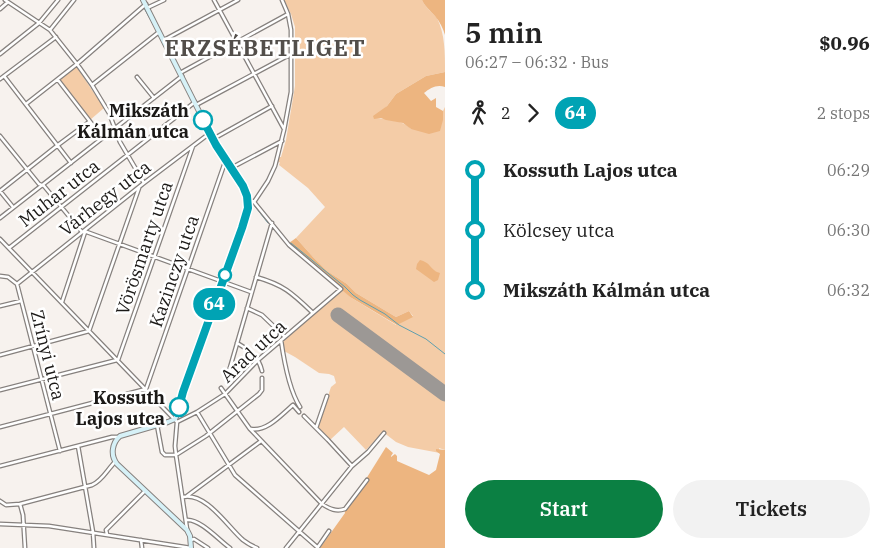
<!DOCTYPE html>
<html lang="en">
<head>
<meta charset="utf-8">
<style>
	:root { --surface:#fff; --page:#f2f2f2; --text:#222; --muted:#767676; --accent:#0b8043 }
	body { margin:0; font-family:"IBM Plex Serif",serif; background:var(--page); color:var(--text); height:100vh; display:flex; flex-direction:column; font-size:19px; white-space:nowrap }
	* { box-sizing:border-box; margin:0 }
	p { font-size:16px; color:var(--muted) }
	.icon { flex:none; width:28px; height:28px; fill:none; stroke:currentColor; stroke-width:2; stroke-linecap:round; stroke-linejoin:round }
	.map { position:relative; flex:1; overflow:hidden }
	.panel { display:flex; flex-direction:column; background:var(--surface); width:445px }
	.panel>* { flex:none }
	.badge { padding:0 10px; border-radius:16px; font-size:18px; line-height:32px }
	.map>.badge { position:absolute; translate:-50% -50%; box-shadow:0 0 0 2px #fff }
	.legs { display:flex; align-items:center; gap:8px; height:55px; padding:0 20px; font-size:16px }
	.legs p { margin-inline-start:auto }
	.head { display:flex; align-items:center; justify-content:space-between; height:85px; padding:0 20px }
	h1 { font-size:28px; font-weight:600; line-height:38px }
	.cta { display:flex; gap:10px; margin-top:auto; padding:10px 20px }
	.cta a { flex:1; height:58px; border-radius:30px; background:var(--accent); color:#fff; font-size:20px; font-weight:600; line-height:58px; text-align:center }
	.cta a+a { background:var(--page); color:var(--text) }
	ul { padding:0 20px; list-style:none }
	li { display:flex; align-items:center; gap:18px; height:60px; font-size:19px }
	li i { display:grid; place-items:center; width:8px; height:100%; margin:0 6px; background:currentColor }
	li i::after { content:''; width:12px; height:12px; margin:-6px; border:4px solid; border-radius:50%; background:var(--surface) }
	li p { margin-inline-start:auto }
	li:first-child i { background:linear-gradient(#0000 50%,currentColor 0) }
	li:last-child i { background:linear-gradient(currentColor 50%,#0000 0) }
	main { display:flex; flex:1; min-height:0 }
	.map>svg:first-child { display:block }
</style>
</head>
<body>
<main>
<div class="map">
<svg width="445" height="548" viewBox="0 0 445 548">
	<rect width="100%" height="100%" fill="#f7f2ee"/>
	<path fill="#f4cca7" d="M284,0H422C425,7 432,12 437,18C445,34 445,53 445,72L426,76L396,94L387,106L374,118C381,118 398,120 404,124C407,125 409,127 411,129L443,120V111L445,107V450L439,448L440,453L408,447L396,442L383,432L366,450L344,427L330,440L317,428L331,387L336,383L334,376L329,374L319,373L295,357L284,351L282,341L342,289L350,297L396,325L413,316L409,311L396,317L356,293L347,284L327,271L313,257L296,238L325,207L308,188L279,165L280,162L277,163L278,157H281L286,140L295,86V27L291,14Z
		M76,66L104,108L90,120L60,80Z"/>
	<path fill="#edb580" d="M422,0H445V35C443,28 440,22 435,16C431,11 425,7 422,0Z
		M445,72V87C437,84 430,88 424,93L431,101L436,98V107L443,111V120L440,131L429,134L411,129L403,123L386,120L381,118L374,119L373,116L387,106L396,94L426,76Z
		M296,238L313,257L327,271L347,284L356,293L396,317L409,311L413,317L397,325L350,297L289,243Z
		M420,260C430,263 428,265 434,270C436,272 438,272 440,273L438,280L434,282L416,269L417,264Z
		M386,447L393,453L391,456V457L395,454L397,456V461L429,475L436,470L440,454L436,451V449L445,450V548H320L345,513L344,508L366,479Z"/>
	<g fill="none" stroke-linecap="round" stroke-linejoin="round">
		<path stroke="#5f9faf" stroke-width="1" d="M144,8L154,26
			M202,122L218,152
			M253,204L268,223
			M291,243L345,287L353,295L360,300L385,314L399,325L426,339L445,354"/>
		<path stroke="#9c9895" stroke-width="15" d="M338,315L445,394"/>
		<g stroke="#86817e" stroke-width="5">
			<path id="minor" d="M5,0L50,30L77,64L92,85L109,113L120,142L144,183
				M214,0L284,129
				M147,8L164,0
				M0,9L8,2
				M50,30L74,0
				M164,40L238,0
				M0,54L39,23L58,0
				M180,73L288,14
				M4,76L71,163
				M137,77L154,98
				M0,79L56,37
				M58,80L102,137
				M92,85L159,32
				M26,104L77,64L146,4
				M196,105L291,54
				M0,136L39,184L44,186L82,232
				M213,139L272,106
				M231,168L282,141
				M254,202L268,181L275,166L284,130L291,92V30L288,14L282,0
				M13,207L0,191L58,145L89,122
				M0,218L182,76
				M84,231L251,292
				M0,239L177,422L175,446L176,455L187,529
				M9,248L195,102
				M0,276L8,277L17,284L60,451
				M256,277C284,285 292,293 312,312
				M17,284L144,183L210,133
				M62,302L85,232
				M0,306L21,301
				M247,308L262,315L285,337
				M89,331L139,188
				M281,340C284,361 289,390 300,407
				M237,343C249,350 259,357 262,371
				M0,355L89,331
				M118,360L193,146
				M227,378L272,223
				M221,388L250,429L322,504C330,509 336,512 345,509L367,480
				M146,389L224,165L227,163
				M0,390L117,360
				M197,412L235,475L317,547
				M304,416L328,440L352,466
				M177,422L197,412L225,394L258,360L341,289L289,245L254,202L249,200
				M157,425L162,452L165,455H176L206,436L259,394L262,390V378
				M0,427L146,389
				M316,428L327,396
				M251,429C267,432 282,414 293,405L299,412
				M78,446L93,532L94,548
				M0,466L112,437H118
				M187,496L261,441
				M183,497C206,492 227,526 243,540C247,543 252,546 257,548
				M0,501L6,505L20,504L92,485C102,481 107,470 115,462
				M20,504L23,515L25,548
				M187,520C200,519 219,540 230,548
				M0,524L49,526L191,548
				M107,534L106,530L145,491
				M141,540L142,548
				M191,540L194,539L208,548
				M318,547L329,531
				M286,548L352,466L368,452L384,433"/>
		</g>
		<g stroke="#86817e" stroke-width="6">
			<path id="secondary" d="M143,0L216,145L245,191L248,200V208L242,228L183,392L177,415L175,419L168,422L120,436C112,443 110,455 117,464L187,530L190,536L191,548"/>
		</g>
		<use href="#minor" stroke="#fff" stroke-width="2.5"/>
		<use href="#secondary" stroke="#d6f1f7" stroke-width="4"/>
	</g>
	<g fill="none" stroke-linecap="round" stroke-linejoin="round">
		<g stroke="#fff" stroke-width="11">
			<path id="line-1" d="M179,407L183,392L242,228L248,208L247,196L243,186L216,145L203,120"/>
		</g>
		<use href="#line-1" stroke="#00a3b4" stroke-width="8"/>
	</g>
	<g fill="#fff" stroke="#00a3b4" stroke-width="2.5">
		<circle cx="203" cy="120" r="9"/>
		<circle cx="225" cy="275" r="6"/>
		<circle cx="179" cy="407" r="9"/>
	</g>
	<g text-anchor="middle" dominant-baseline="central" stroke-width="5" stroke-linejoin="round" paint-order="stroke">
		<g font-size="18" font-weight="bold" fill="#1b1917" stroke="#fff" text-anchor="end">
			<text x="189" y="110">Mikszáth<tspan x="189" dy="21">Kálmán utca</tspan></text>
			<text x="165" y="397">Kossuth<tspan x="165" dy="21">Lajos utca</tspan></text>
		</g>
		<g font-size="18" fill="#1b1917" stroke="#fff">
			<text transform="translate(59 193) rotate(-38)">Muhar utca</text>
			<text transform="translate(105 198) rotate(-38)">Várhegy utca</text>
			<text transform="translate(144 248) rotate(-71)">Vörösmarty utca</text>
			<text transform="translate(174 271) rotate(-71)">Kazinczy utca</text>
			<text transform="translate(253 351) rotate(-43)">Arad utca</text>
			<text transform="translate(48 355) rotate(76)">Zrínyi utca</text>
		</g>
		<g font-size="22" font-weight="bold" letter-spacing="1" fill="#524e4a" stroke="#fff">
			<text x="265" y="47">ERZSÉBETLIGET</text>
		</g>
	</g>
</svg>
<b class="badge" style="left:214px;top:304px;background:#00a3b4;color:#fff">64</b>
</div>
<section class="panel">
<div class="head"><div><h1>5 min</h1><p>06:27 – 06:32 · Bus</p></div><b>$0.96</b></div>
<div class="legs"><svg class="icon" aria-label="walk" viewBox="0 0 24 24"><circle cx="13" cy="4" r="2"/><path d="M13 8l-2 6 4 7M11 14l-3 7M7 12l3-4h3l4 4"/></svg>2<svg class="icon" aria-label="forward" viewBox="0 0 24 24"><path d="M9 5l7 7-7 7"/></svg><b class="badge" style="background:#00a3b4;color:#fff">64</b><p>2 stops</p></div>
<ul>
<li><i style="color:#00a3b4"></i><b>Kossuth Lajos utca</b><p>06:29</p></li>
<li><i style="color:#00a3b4"></i><span>Kölcsey utca</span><p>06:30</p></li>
<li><i style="color:#00a3b4"></i><b>Mikszáth Kálmán utca</b><p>06:32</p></li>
</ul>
<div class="cta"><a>Start</a><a>Tickets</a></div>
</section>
</main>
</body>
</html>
